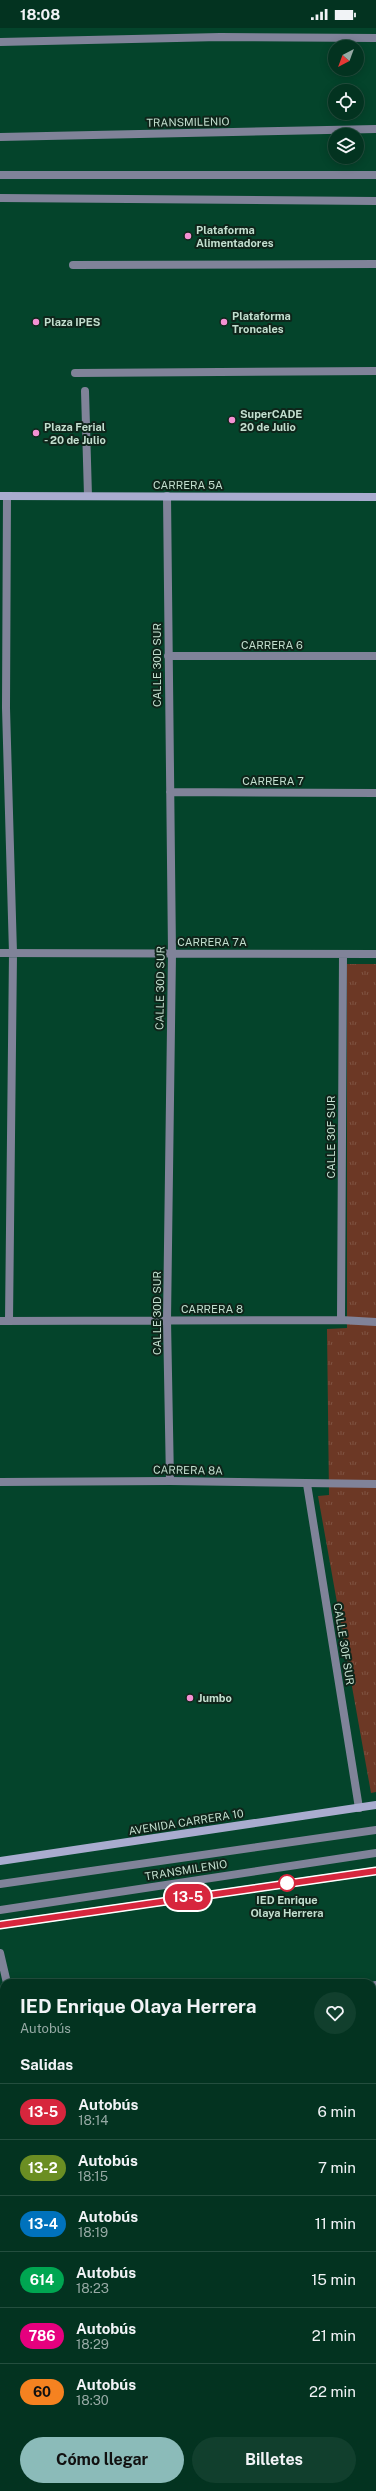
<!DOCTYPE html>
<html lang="es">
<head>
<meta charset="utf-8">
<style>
	:root { --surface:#033320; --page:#113f2d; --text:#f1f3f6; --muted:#97aaa5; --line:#244e3e; --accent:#8bbbb9 }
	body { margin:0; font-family:"Public Sans",sans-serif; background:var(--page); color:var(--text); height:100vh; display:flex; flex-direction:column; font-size:15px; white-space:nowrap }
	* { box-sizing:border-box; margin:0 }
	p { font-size:13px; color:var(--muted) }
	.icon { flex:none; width:22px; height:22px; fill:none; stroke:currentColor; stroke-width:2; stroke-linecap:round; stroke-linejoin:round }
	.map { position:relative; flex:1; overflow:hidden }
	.sheet { position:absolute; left:0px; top:1951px; width:376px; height:512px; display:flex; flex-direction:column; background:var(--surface); border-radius:12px 12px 0 0; box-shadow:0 2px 10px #0003,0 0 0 1px var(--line) }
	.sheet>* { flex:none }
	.badge { padding:0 8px; border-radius:13px; font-size:14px; line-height:26px }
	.needle { width:26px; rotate:221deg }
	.buttons { position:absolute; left:328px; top:12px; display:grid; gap:8px }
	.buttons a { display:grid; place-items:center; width:36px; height:36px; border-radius:50%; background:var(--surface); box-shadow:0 2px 10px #0003,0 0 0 1px var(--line); font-size:20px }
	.map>.badge { position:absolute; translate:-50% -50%; box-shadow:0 0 0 2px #fff }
	h2 { padding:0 20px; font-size:15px; line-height:36px }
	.round { display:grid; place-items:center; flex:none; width:42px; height:42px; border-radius:21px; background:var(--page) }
	.summary { display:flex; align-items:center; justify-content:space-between; height:68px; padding:0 20px }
	h1 { font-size:19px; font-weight:700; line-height:30px }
	.button { display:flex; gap:8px; margin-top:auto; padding:8px 20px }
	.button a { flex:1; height:46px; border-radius:24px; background:var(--accent); color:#111; font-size:16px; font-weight:700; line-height:46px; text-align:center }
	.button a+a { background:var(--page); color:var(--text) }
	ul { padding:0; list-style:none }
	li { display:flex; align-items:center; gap:12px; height:56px; padding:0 20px; border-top:1px solid var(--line) }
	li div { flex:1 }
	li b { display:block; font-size:15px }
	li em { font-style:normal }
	li .badge { min-width:44px; font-weight:700; text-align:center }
	.status { display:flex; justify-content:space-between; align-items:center; height:28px; padding:0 20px; background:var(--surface); direction:ltr }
	.status svg { height:11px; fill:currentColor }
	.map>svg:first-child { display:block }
</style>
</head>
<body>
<div class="status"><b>18:08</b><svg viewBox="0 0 49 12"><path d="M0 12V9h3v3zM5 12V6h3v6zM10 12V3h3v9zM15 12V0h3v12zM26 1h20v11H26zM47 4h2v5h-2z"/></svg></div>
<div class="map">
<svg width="376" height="2463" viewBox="0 0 376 2463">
	<defs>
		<pattern id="park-tufts" width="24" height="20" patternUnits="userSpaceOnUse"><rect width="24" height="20" fill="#6c3825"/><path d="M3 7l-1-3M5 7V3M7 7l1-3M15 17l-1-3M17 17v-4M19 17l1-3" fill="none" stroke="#7f5443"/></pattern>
	</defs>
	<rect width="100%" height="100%" fill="#04442b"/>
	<path fill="url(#park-tufts)" d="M347,936H376V1764L371,1765L318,1468L329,1467L327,1301L347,1300Z
		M4,2378V2404L0,2379Z
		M18,2459H252L253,2463H19Z"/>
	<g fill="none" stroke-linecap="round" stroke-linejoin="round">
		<path stroke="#808399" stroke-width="8" d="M0,14L220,9L376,10
			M0,109L376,101
			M0,147H376
			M0,170L376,173
			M73,237L376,236
			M75,345L376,343
			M85,363L88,468
			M0,1856L376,1802
			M0,1882L376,1825"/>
		<path stroke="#808399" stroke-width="8" d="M7,468L6,680L13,925L9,1293
			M167,468L172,925L167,1292L170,1453
			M168,628H376
			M170,764L376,765
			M0,925L376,926
			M341,1292L343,926
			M0,1293L341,1292L376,1294
			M307,1456L359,1780
			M0,1925L7,1955
			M372,1958L376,1957
			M0,2050L4,2049
			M372,2112H376
			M0,2204L4,2203
			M372,2270L376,2269
			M0,2363L4,2362
			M372,2427L376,2426
			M0,2459L1,2463"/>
		<path stroke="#808399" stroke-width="8" d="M0,1454L170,1453L376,1456"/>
		<path stroke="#a9accf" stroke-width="8" d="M0,468L376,469
			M0,1833L376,1777
			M0,1897L376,1843"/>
	</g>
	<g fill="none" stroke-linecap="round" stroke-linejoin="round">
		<g stroke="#fff" stroke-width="9">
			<path id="line" d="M0,1897L376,1843"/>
		</g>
		<use href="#line" stroke="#d7263d" stroke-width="6"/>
	</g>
	<g fill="#f491d3" stroke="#0e251a" stroke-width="1.5">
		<circle cx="188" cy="208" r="4"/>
		<circle cx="36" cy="294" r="4"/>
		<circle cx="224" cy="294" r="4"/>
		<circle cx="232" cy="392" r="4"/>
		<circle cx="36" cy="405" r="4"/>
		<circle cx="190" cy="1670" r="4"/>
	</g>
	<circle fill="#fff" stroke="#d7263d" stroke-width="2" cx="287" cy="1855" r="8"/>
	<g text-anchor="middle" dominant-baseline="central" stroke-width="4" stroke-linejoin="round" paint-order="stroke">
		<g font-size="11" fill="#c2dece" stroke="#0e251a">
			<text transform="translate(188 94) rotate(-1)">TRANSMILENIO</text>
			<text x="188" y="457">CARRERA 5A</text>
			<text x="272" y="617">CARRERA 6</text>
			<text transform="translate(157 637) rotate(-90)">CALLE 30D SUR</text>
			<text x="273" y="753">CARRERA 7</text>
			<text x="212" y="914">CARRERA 7A</text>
			<text transform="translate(160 960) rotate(-89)">CALLE 30D SUR</text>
			<text transform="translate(331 1109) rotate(-90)">CALLE 30F SUR</text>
			<text x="212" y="1281">CARRERA 8</text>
			<text transform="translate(157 1285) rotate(-90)">CALLE 30D SUR</text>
			<text transform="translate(188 1442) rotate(1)">CARRERA 8A</text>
			<text transform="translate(344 1616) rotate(81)">CALLE 30F SUR</text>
			<text transform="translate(186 1794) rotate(-9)">AVENIDA CARRERA 10</text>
			<text transform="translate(186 1842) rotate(-9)">TRANSMILENIO</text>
		</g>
		<g font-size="11" font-weight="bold" fill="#c2dece" stroke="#0e251a" text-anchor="start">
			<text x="196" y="202">Plataforma<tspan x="196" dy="13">Alimentadores</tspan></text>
			<text x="232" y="288">Plataforma<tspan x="232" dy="13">Troncales</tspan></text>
			<text x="44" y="294">Plaza IPES</text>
			<text x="240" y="386">SuperCADE<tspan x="240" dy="13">20 de Julio</tspan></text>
			<text x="44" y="399">Plaza Ferial<tspan x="44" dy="13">- 20 de Julio</tspan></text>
			<text x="198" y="1670">Jumbo</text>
		</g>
		<g font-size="11" font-weight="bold" fill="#c2dece" stroke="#0e251a">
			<text x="287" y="1872">IED Enrique<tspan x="287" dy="13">Olaya Herrera</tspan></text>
		</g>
	</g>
</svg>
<div class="buttons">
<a><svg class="needle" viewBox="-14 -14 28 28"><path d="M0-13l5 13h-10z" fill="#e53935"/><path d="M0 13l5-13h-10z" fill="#97aaa5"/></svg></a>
<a><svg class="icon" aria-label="locate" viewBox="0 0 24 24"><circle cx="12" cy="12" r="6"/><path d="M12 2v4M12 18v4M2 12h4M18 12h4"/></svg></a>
<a><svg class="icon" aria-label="layers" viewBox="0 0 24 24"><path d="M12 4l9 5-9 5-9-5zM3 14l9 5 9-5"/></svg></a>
</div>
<b class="badge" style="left:188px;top:1869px;background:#d7263d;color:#fff">13-5</b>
<section class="sheet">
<div class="summary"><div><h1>IED Enrique Olaya Herrera</h1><p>Autobús</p></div><a class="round"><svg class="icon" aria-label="heart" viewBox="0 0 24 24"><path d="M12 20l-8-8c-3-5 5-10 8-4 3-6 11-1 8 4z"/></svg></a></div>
<h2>Salidas</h2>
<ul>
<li><span class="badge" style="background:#d7263d;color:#fff">13-5</span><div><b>Autobús</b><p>18:14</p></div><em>6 min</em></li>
<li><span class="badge" style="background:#6b8e23;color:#fff">13-2</span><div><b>Autobús</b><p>18:15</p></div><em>7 min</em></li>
<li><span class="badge" style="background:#0072bc;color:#fff">13-4</span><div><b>Autobús</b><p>18:19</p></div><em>11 min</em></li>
<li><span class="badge" style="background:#00a651;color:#fff">614</span><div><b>Autobús</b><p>18:23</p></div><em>15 min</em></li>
<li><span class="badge" style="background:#e6007e;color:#fff">786</span><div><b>Autobús</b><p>18:29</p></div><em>21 min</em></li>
<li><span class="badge" style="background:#f58220;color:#111">60</span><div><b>Autobús</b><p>18:30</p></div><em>22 min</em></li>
</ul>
<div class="button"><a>Cómo llegar</a><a>Billetes</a></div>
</section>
</div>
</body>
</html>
